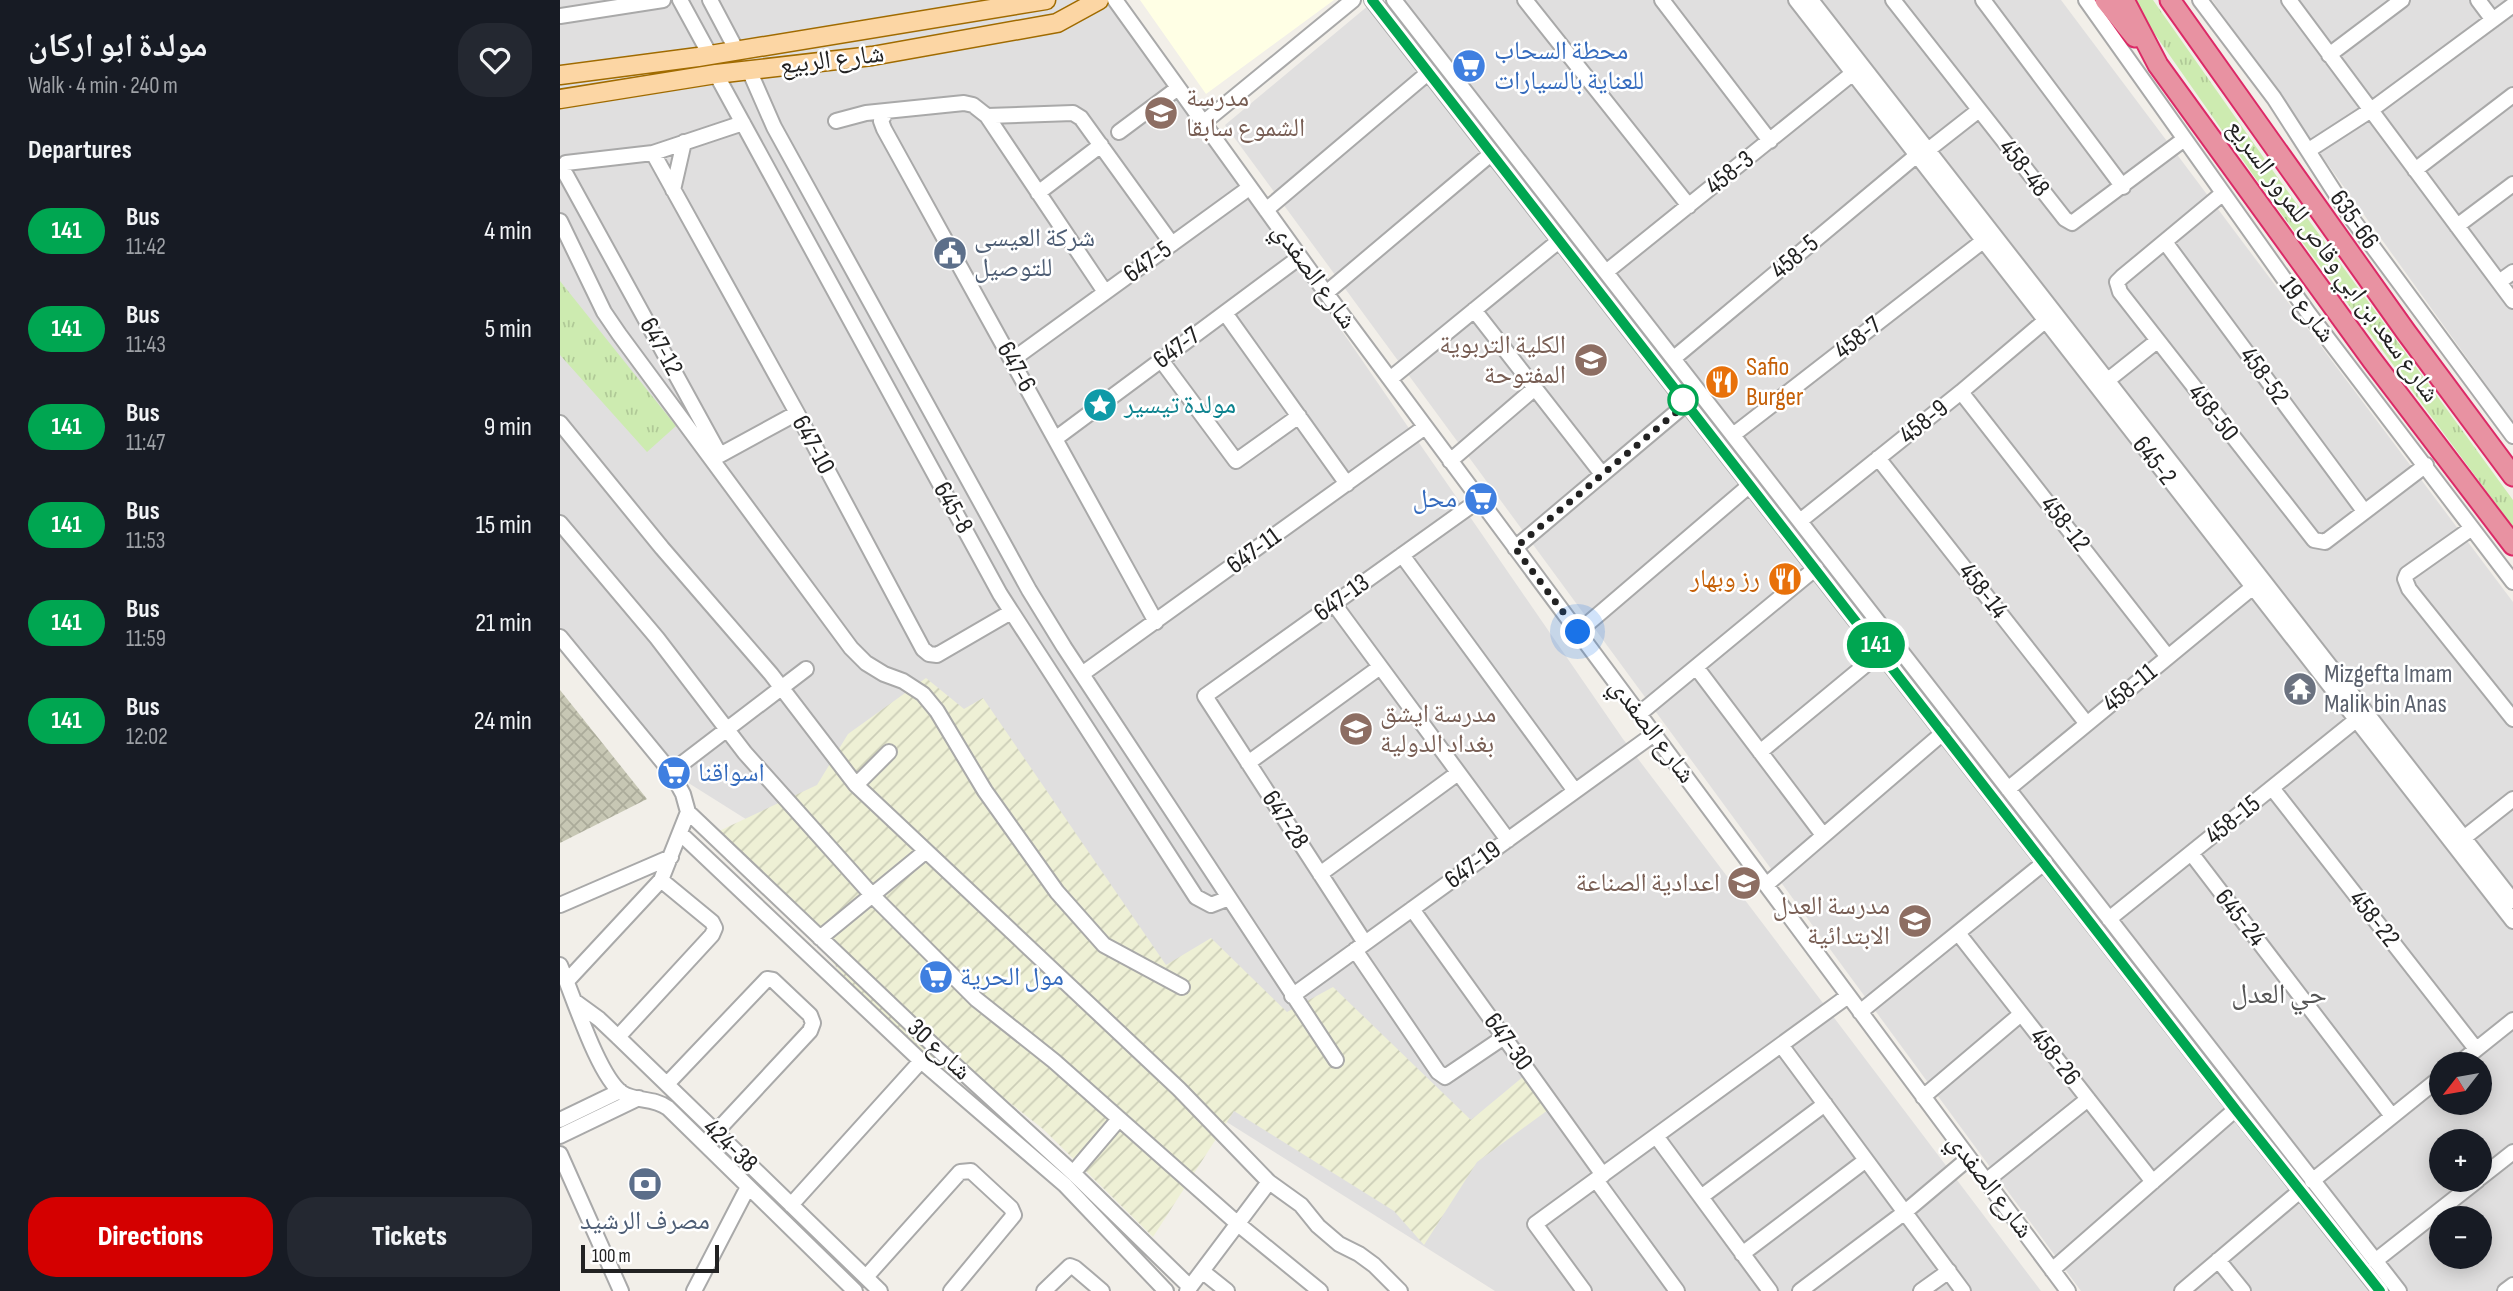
<!DOCTYPE html>
<html lang="en">
<head>
<meta charset="utf-8">
<style>
	:root { --surface:#171b24; --page:#242831; --text:#f1f3f6; --muted:#9ea1a6; --accent:#d40000 }
	body { margin:0; font-family:"Sofia Sans Condensed","Noto Naskh Arabic",sans-serif; background:var(--page); color:var(--text); height:100vh; display:flex; flex-direction:column; font-size:26px; white-space:nowrap }
	* { box-sizing:border-box; margin:0 }
	p { font-size:23px; color:var(--muted) }
	.icon { flex:none; width:38px; height:38px; fill:none; stroke:currentColor; stroke-width:2; stroke-linecap:round; stroke-linejoin:round }
	.map { position:relative; flex:1; overflow:hidden }
	.sheet { display:flex; flex-direction:column; background:var(--surface); width:560px }
	.sheet>* { flex:none }
	.badge { padding:0 14px; border-radius:23px; font-size:24px; line-height:46px }
	.needle { width:46px; rotate:239deg }
	.tools { position:absolute; left:1869px; top:1052px; display:grid; gap:14px }
	.tools a { display:grid; place-items:center; width:63px; height:63px; border-radius:50%; background:var(--surface); box-shadow:0 4px 18px #0003; font-size:35px }
	.scale { position:absolute; left:21px; bottom:18px; width:138px; box-sizing:border-box; padding-left:7px; border:4px solid #222; border-top:0; font-size:19px; line-height:24px; white-space:nowrap; color:#222; -webkit-text-stroke:5px #fff; paint-order:stroke }
	.you { position:absolute; width:35px; height:35px; margin:-18px; border:5px solid #fff; border-radius:50%; background:#1a73e8; box-shadow:0 0 0 10px #1a73e833 }
	.map>.badge { position:absolute; translate:-50% -50%; box-shadow:0 0 0 4px #fff }
	h2 { padding:0 28px; font-size:26px; line-height:63px }
	.round { display:grid; place-items:center; flex:none; width:74px; height:74px; border-radius:28px; background:var(--page) }
	.overview { display:flex; align-items:center; justify-content:space-between; height:119px; padding:0 28px }
	h1 { font-size:33px; font-weight:800; line-height:52px }
	.action { display:flex; gap:14px; margin-top:auto; padding:14px 28px }
	.action a { flex:1; height:80px; border-radius:28px; background:var(--accent); color:#fff; font-size:28px; font-weight:800; line-height:80px; text-align:center }
	.action a+a { background:var(--page); color:var(--text) }
	ul { padding:0; list-style:none }
	li { display:flex; align-items:center; gap:21px; height:98px; padding:0 28px }
	li div { flex:1 }
	li b { display:block; font-size:26px }
	li em { font-style:normal }
	li .badge { min-width:77px; font-weight:700; text-align:center }
	main { display:flex; flex:1; min-height:0 }
	.map>svg:first-child { display:block }
</style>
</head>
<body>
<main>
<section class="sheet">
<div class="overview"><div><h1>مولدة ابو اركان</h1><p>Walk · 4 min · 240 m</p></div><a class="round"><svg class="icon" aria-label="heart" viewBox="0 0 24 24"><path d="M12 20l-8-8c-3-5 5-10 8-4 3-6 11-1 8 4z"/></svg></a></div>
<h2>Departures</h2>
<ul>
<li><span class="badge" style="background:#00a651;color:#fff">141</span><div><b>Bus</b><p>11:42</p></div><em>4 min</em></li>
<li><span class="badge" style="background:#00a651;color:#fff">141</span><div><b>Bus</b><p>11:43</p></div><em>5 min</em></li>
<li><span class="badge" style="background:#00a651;color:#fff">141</span><div><b>Bus</b><p>11:47</p></div><em>9 min</em></li>
<li><span class="badge" style="background:#00a651;color:#fff">141</span><div><b>Bus</b><p>11:53</p></div><em>15 min</em></li>
<li><span class="badge" style="background:#00a651;color:#fff">141</span><div><b>Bus</b><p>11:59</p></div><em>21 min</em></li>
<li><span class="badge" style="background:#00a651;color:#fff">141</span><div><b>Bus</b><p>12:02</p></div><em>24 min</em></li>
</ul>
<div class="action"><a>Directions</a><a>Tickets</a></div>
</section>
<div class="map">
<svg width="1953" height="1291" viewBox="0 0 1953 1291">
	<defs>
		<pattern id="construction-cross-hatch" width="8" height="8" patternUnits="userSpaceOnUse" patternTransform="scale(1.75)"><rect width="8" height="8" fill="#c7c7b4"/><path d="M0 0l8 8M0 8l8-8" fill="none" stroke="#abab9a"/></pattern>
		<pattern id="farmland-furrows" width="10" height="10" patternUnits="userSpaceOnUse" patternTransform="scale(1.75)"><rect width="10" height="10" fill="#eef0d5"/><path d="M-1 1l2-2M0 10L10 0M9 11l2-2" fill="none" stroke="#ccceb7"/></pattern>
		<pattern id="grass-tufts" width="24" height="20" patternUnits="userSpaceOnUse" patternTransform="scale(1.75)"><rect width="24" height="20" fill="#cdebb0"/><path d="M3 7l-1-3M5 7V3M7 7l1-3M15 17l-1-3M17 17v-4M19 17l1-3" fill="none" stroke="#b0c997"/></pattern>
	</defs>
	<rect width="100%" height="100%" fill="#f2efe9"/>
	<path fill="#e0dfdf" fill-rule="evenodd" d="M0,0H554L1063,739L1481,1291H935L111,772L0,630Z
		M815,0H1501L1953,602V1291H1521L665,125ZM1881,1064H1920V1102H1881ZM1881,1141H1920V1180H1881ZM1881,1218H1920V1256H1881Z
		M1652,0H1953V422L1761,155Z"/>
	<path fill="#ffffe5" d="M580,0H774L646,94Z"/>
	<path fill="url(#construction-cross-hatch)" d="M0,690L87,799L0,843Z"/>
	<path fill="url(#farmland-furrows)" d="M366,678L404,709L423,698L606,965L651,938L727,1012L773,987L911,1120L964,1076L988,1110L917,1162L864,1245L834,1211L674,1111L593,1237L483,1129L435,1091L353,1056L159,831L257,785L288,734Z"/>
	<path fill="url(#grass-tufts)" d="M1571,0H1593L1718,178L1953,500V527L1703,189Z
		M0,281L116,426L87,452L0,355Z"/>
	<g fill="none" stroke-linecap="round" stroke-linejoin="round">
		<g stroke="#a9a9a9" stroke-width="18">
			<path id="minor" d="M120,0L150,55
				M150,0L177,51
				M555,0L766,293L1508,1291
				M812,0L1676,1109L1820,1291
				M834,0L1839,1291
				M965,0L1129,206
				M1102,0L1210,141
				M1236,0L1953,921
				M1251,0L1953,901
				M1333,0L1505,219L1512,223L1623,140
				M1423,0L1563,187
				M1526,0L1749,314L1953,582
				M1640,0L1714,98L1790,216L1953,436
				M1729,0L1953,301
				M1918,0L1933,20
				M0,16L103,0
				M1769,55L1842,0
				M189,70L214,127L469,590L504,647L776,1060
				M156,74L440,594L636,897L651,905L669,898
				M326,112L321,121L324,129L596,622
				M427,116L545,292
				M276,121L306,113L404,103L413,105L427,116L513,113L521,118L612,244
				M183,123L93,153L6,163L4,171L160,455L237,413
				M643,123L793,0
				M559,132L618,88
				M1368,150L1419,110
				M1749,150L1811,110L1953,5
				M93,153L237,413L363,649L369,654L377,655L451,612
				M1855,170L1953,95
				M113,190L124,142
				M478,193L541,145
				M1662,194L1562,277L1557,282L1560,292L1754,540L1765,542L1866,465
				M706,210L869,72
				M0,221L44,312L59,334L291,648L306,663L324,674L343,681L363,694L377,711L425,791L497,892L544,945L622,987
				M1897,226L1953,184
				M1605,242L1804,511
				M1046,272L1293,73
				M1939,282L1953,272
				M766,293L932,153
				M914,310L1042,474
				M665,313L787,484
				M1114,358L1357,155
				M452,360L689,188
				M601,360L676,461L739,416
				M830,379L1000,240
				M1548,380L1597,341
				M1401,392L1608,657
				M0,423L102,548L211,674L296,785L619,1089L709,1182L741,1205L758,1226L779,1244L799,1254L814,1265L840,1291
				M1173,435L1423,241
				M495,439L740,257
				M1318,458L1527,724
				M890,461L975,388
				M1240,521L1401,392L1486,320
				M0,523L97,638L185,753L312,895L416,999L494,1061L678,1224L760,1291
				M1912,528L1847,574L1845,579L1849,589L1953,719
				M955,548L1126,404
				M842,555L1015,791
				M774,604L948,840
				M1018,632L1190,485
				M0,637L111,772L123,794L128,812L101,880L7,981
				M1136,667L1263,835
				M522,674L865,427
				M1079,714L1256,568
				M1200,752L1321,652
				M688,763L820,667
				M111,772L246,669
				M296,785L329,752
				M1712,788L1916,1049
				M1448,789L1693,587
				M128,812L374,1046L513,1173L630,1287
				M121,834L361,1061L505,1185L606,1291
				M1905,837L1953,799
				M1631,853L1832,1116
				M760,874L898,773
				M1206,885L1384,732
				M0,905L111,857
				M852,909L1043,1175
				M1549,919L1796,720
				M1398,933L1593,1182
				M260,938L366,851
				M805,943L645,696L919,500
				M795,950L878,1072L885,1077L944,1037
				M0,965C13,995 38,1076 62,1093C76,1102 93,1097 108,1108L295,1291
				M732,996L1094,734
				M17,1003L39,1019L58,1037L320,1291
				M1300,1012L1485,862
				M58,1037L152,935L155,928L152,922L101,880
				M1221,1045L1403,1291
				M1898,1064L1953,1020
				M107,1084L207,979L213,980L250,1015L253,1023L250,1031L156,1132
				M1363,1097L1461,1014
				M0,1120L60,1091
				M0,1136L79,1098
				M1096,1136L1210,1291
				M0,1154L61,1291
				M513,1173L559,1119
				M1920,1178L1953,1152
				M1036,1180L1117,1291
				M1426,1181L1528,1099
				M1752,1181L1881,1077
				M1141,1197L1265,1104
				M231,1205L361,1061
				M1182,1254L1306,1160
				M1658,1260L1683,1291
				M1815,1261L1918,1180
				M1492,1270L1676,1109
				M642,1271L667,1291
				M306,1277L400,1172L411,1171L451,1208L454,1215L391,1291
				M134,1291L188,1187
				M484,1291L510,1266L515,1268L542,1291
				M627,1291L709,1182
				M1024,1291L975,1224L1288,996
				M1240,1291L1345,1212L1409,1158
				M1361,1291L1389,1271
				M1622,1291L1740,1191
				M1945,1291L1953,1285"/>
		</g>
		<g stroke="#a06b00" stroke-width="21">
			<path id="major" d="M0,75L138,57L486,0
				M0,99L156,74L312,56L497,23L539,0"/>
		</g>
		<g stroke="#dc2a67" stroke-width="23">
			<path id="highway" d="M1545,0L1575,37
				M1564,0L1598,65L1812,360L1953,545
				M1610,0L1846,332L1953,476"/>
		</g>
		<use href="#minor" stroke="#fff" stroke-width="14"/>
		<use href="#major" stroke="#fcd6a4" stroke-width="18"/>
		<use href="#highway" stroke="#e892a2" stroke-width="19"/>
	</g>
	<g fill="none" stroke-linecap="round" stroke-linejoin="round">
		<g stroke="#fff" stroke-width="16">
			<path id="line" d="M812,0L1676,1110L1820,1291"/>
		</g>
		<use href="#line" stroke="#00a651" stroke-width="10"/>
		<path stroke="#222" stroke-width="7" stroke-dasharray="0 12.6" d="M1018,632L955,548L1126,404L1123,400"/>
	</g>
	<defs>
		<g id="supermarket-disc" transform="scale(1.75)"><circle r="9.5" fill="#3f7fe0" stroke="#fff"/><path d="M-6-5.5h2.5l.6 2H6L4.5 2H-2.5L-4.4-4H-6ZM-1.5 3.2a1.3 1.3 0 1 0 .1 0ZM3 3.2a1.3 1.3 0 1 0 .1 0Z" fill="#fff"/></g>
		<g id="school-disc" transform="scale(1.75)"><circle r="9.5" fill="#8d6e63" stroke="#fff"/><path d="M0-5L7-2L0 1L-7-2ZM-4 1L0 2.5L4 1V4Q0 6-4 4Z" fill="#fff"/></g>
		<g id="civic-disc" transform="scale(1.75)"><circle r="9.5" fill="#5c6f8a" stroke="#fff"/><path d="M-.6-6.5H3V-4.5H.6V-3L4-1V1h2V6H-6V1h2V-1L-.6-3ZM-1.2 2.5V6h2.4V2.5Z" fill="#fff"/></g>
		<g id="university-disc" transform="scale(1.75)"><circle r="9.5" fill="#8d6e63" stroke="#fff"/><path d="M0-5L7-2L0 1L-7-2ZM-4 1L0 2.5L4 1V4Q0 6-4 4Z" fill="#fff"/></g>
		<g id="restaurant-disc" transform="scale(1.75)"><circle r="9.5" fill="#e8710a" stroke="#fff"/><path d="M-5-6h1v4h1v-4h1v4h1v-4h1v5L-1.5 .5V6h-2V.5L-5-1ZM5-6V6H3V1.5H1.5Q1.5-4 5-6Z" fill="#fff"/></g>
		<g id="sight-disc" transform="scale(1.75)"><circle r="9.5" fill="#0f9aa8" stroke="#fff"/><path d="M0-6L1.8-2.2L6-1.7L2.9 1.2L3.7 5.4L0 3.3L-3.7 5.4L-2.9 1.2L-6-1.7L-1.8-2.2Z" fill="#fff"/></g>
		<g id="temple-disc" transform="scale(1.75)"><circle r="9.5" fill="#6b7280" stroke="#fff"/><path d="M0-6L5-2H3V0L6.5 2.5H4V6H1.5V3h-3V6H-4V2.5H-6.5L-3 0V-2H-5Z" fill="#fff"/></g>
		<g id="bank-disc" transform="scale(1.75)"><circle r="9.5" fill="#5c6f8a" stroke="#fff"/><path d="M-6-4H6V4H-6ZM0-2.3a2.3 2.3 0 1 0 0 4.6a2.3 2.3 0 1 0 0-4.6Z" fill="#fff"/></g>
	</defs>
	<g fill-rule="evenodd">
		<use href="#supermarket-disc" x="909" y="66"/>
		<use href="#school-disc" x="601" y="113"/>
		<use href="#civic-disc" x="390" y="253"/>
		<use href="#university-disc" x="1031" y="360"/>
		<use href="#restaurant-disc" x="1162" y="382"/>
		<use href="#sight-disc" x="540" y="405"/>
		<use href="#supermarket-disc" x="921" y="499"/>
		<use href="#restaurant-disc" x="1225" y="579"/>
		<use href="#temple-disc" x="1740" y="689"/>
		<use href="#school-disc" x="796" y="729"/>
		<use href="#supermarket-disc" x="114" y="773"/>
		<use href="#school-disc" x="1184" y="883"/>
		<use href="#school-disc" x="1355" y="921"/>
		<use href="#supermarket-disc" x="376" y="977"/>
		<use href="#bank-disc" x="85" y="1184"/>
	</g>
	<circle fill="#fff" stroke="#00a651" stroke-width="3.5" cx="1123" cy="400" r="14"/>
	<g text-anchor="middle" dominant-baseline="central" stroke-width="5" stroke-linejoin="round" paint-order="stroke">
		<g font-size="26" fill="#366cbe" stroke="#fff" text-anchor="start">
			<text x="934" y="51">محطة السحاب<tspan x="934" dy="30">للعناية بالسيارات</tspan></text>
			<text x="897" y="499" text-anchor="end">محل</text>
			<text x="138" y="773">اسواقنا</text>
			<text x="400" y="977">مول الحرية</text>
		</g>
		<g font-size="26" fill="#222" stroke="#fff">
			<text transform="translate(272 60) rotate(-7)">شارع الربيع</text>
			<text transform="translate(1464 168) rotate(52)">458-48</text>
			<text transform="translate(1170 173) rotate(-39)">458-3</text>
			<text transform="translate(1794 220) rotate(55)">635-66</text>
			<text transform="translate(1235 257) rotate(-40)">458-5</text>
			<text transform="translate(1773 261) rotate(54)">شارع سعد بن ابي وقاص للمرور السريع</text>
			<text transform="translate(588 262) rotate(-36)">647-5</text>
			<text transform="translate(754 276) rotate(54)">شارع الصفدي</text>
			<text transform="translate(1747 310) rotate(53)">شارع 19</text>
			<text transform="translate(1298 338) rotate(-38)">458-7</text>
			<text transform="translate(101 347) rotate(61)">647-12</text>
			<text transform="translate(617 348) rotate(-37)">647-7</text>
			<text transform="translate(456 367) rotate(61)">647-6</text>
			<text transform="translate(1704 376) rotate(54)">458-52</text>
			<text transform="translate(1653 413) rotate(52)">458-50</text>
			<text transform="translate(1364 422) rotate(-39)">458-9</text>
			<text transform="translate(253 445) rotate(62)">647-10</text>
			<text transform="translate(1594 461) rotate(52)">645-2</text>
			<text transform="translate(393 508) rotate(61)">645-8</text>
			<text transform="translate(1505 524) rotate(52)">458-12</text>
			<text transform="translate(694 551) rotate(-36)">647-11</text>
			<text transform="translate(1423 591) rotate(52)">458-14</text>
			<text transform="translate(782 598) rotate(-36)">647-13</text>
			<text transform="translate(1570 688) rotate(-39)">458-11</text>
			<text transform="translate(1092 731) rotate(53)">شارع الصفدي</text>
			<text transform="translate(725 820) rotate(57)">647-28</text>
			<text transform="translate(1673 820) rotate(-39)">458-15</text>
			<text transform="translate(913 865) rotate(-36)">647-19</text>
			<text transform="translate(1680 918) rotate(52)">645-24</text>
			<text transform="translate(1814 919) rotate(52)">458-22</text>
			<text transform="translate(948 1042) rotate(54)">647-30</text>
			<text transform="translate(379 1050) rotate(43)">شارع 30</text>
			<text transform="translate(1495 1057) rotate(52)">458-26</text>
			<text transform="translate(170 1146) rotate(44)">424-38</text>
			<text transform="translate(1430 1186) rotate(53)">شارع الصفدي</text>
		</g>
		<g font-size="26" fill="#785e54" stroke="#fff" text-anchor="end">
			<text x="626" y="98" text-anchor="start">مدرسة<tspan x="626" dy="30">الشموع سابقا</tspan></text>
			<text x="1006" y="345">الكلية التربوية<tspan x="1006" dy="30">المفتوحة</tspan></text>
			<text x="820" y="714" text-anchor="start">مدرسة ايشق<tspan x="820" dy="30">بغداد الدولية</tspan></text>
			<text x="1160" y="883">اعدادية الصناعة</text>
			<text x="1330" y="906">مدرسة العدل<tspan x="1330" dy="30">الابتدائية</tspan></text>
		</g>
		<g font-size="26" fill="#4e5e75" stroke="#fff" text-anchor="start">
			<text x="414" y="238">شركة العيسى<tspan x="414" dy="30">للتوصيل</tspan></text>
			<text x="85" y="1221" text-anchor="middle">مصرف الرشيد</text>
		</g>
		<g font-size="26" fill="#c56008" stroke="#fff" text-anchor="start">
			<text x="1186" y="367">Safio<tspan x="1186" dy="30">Burger</tspan></text>
			<text x="1200" y="579" text-anchor="end">رز وبهار</text>
		</g>
		<g font-size="26" fill="#0d838f" stroke="#fff" text-anchor="start">
			<text x="564" y="405">مولدة تيسير</text>
		</g>
		<g font-size="26" fill="#5b616d" stroke="#fff" text-anchor="start">
			<text x="1764" y="674">Mizgefta Imam<tspan x="1764" dy="30">Malik bin Anas</tspan></text>
		</g>
		<g font-size="28" fill="#555" stroke="#fff">
			<text x="1719" y="994">حي العدل</text>
		</g>
	</g>
</svg>
<div class="tools">
<a><svg class="needle" viewBox="-14 -14 28 28"><path d="M0-13l5 13h-10z" fill="#e53935"/><path d="M0 13l5-13h-10z" fill="#9ea1a6"/></svg></a>
<a>+</a>
<a>−</a>
</div>
<div class="scale">100 m</div>
<div class="you" style="left:1018px;top:632px"></div>
<b class="badge" style="left:1316px;top:645px;background:#00a651;color:#fff">141</b>
</div>
</main>
</body>
</html>
